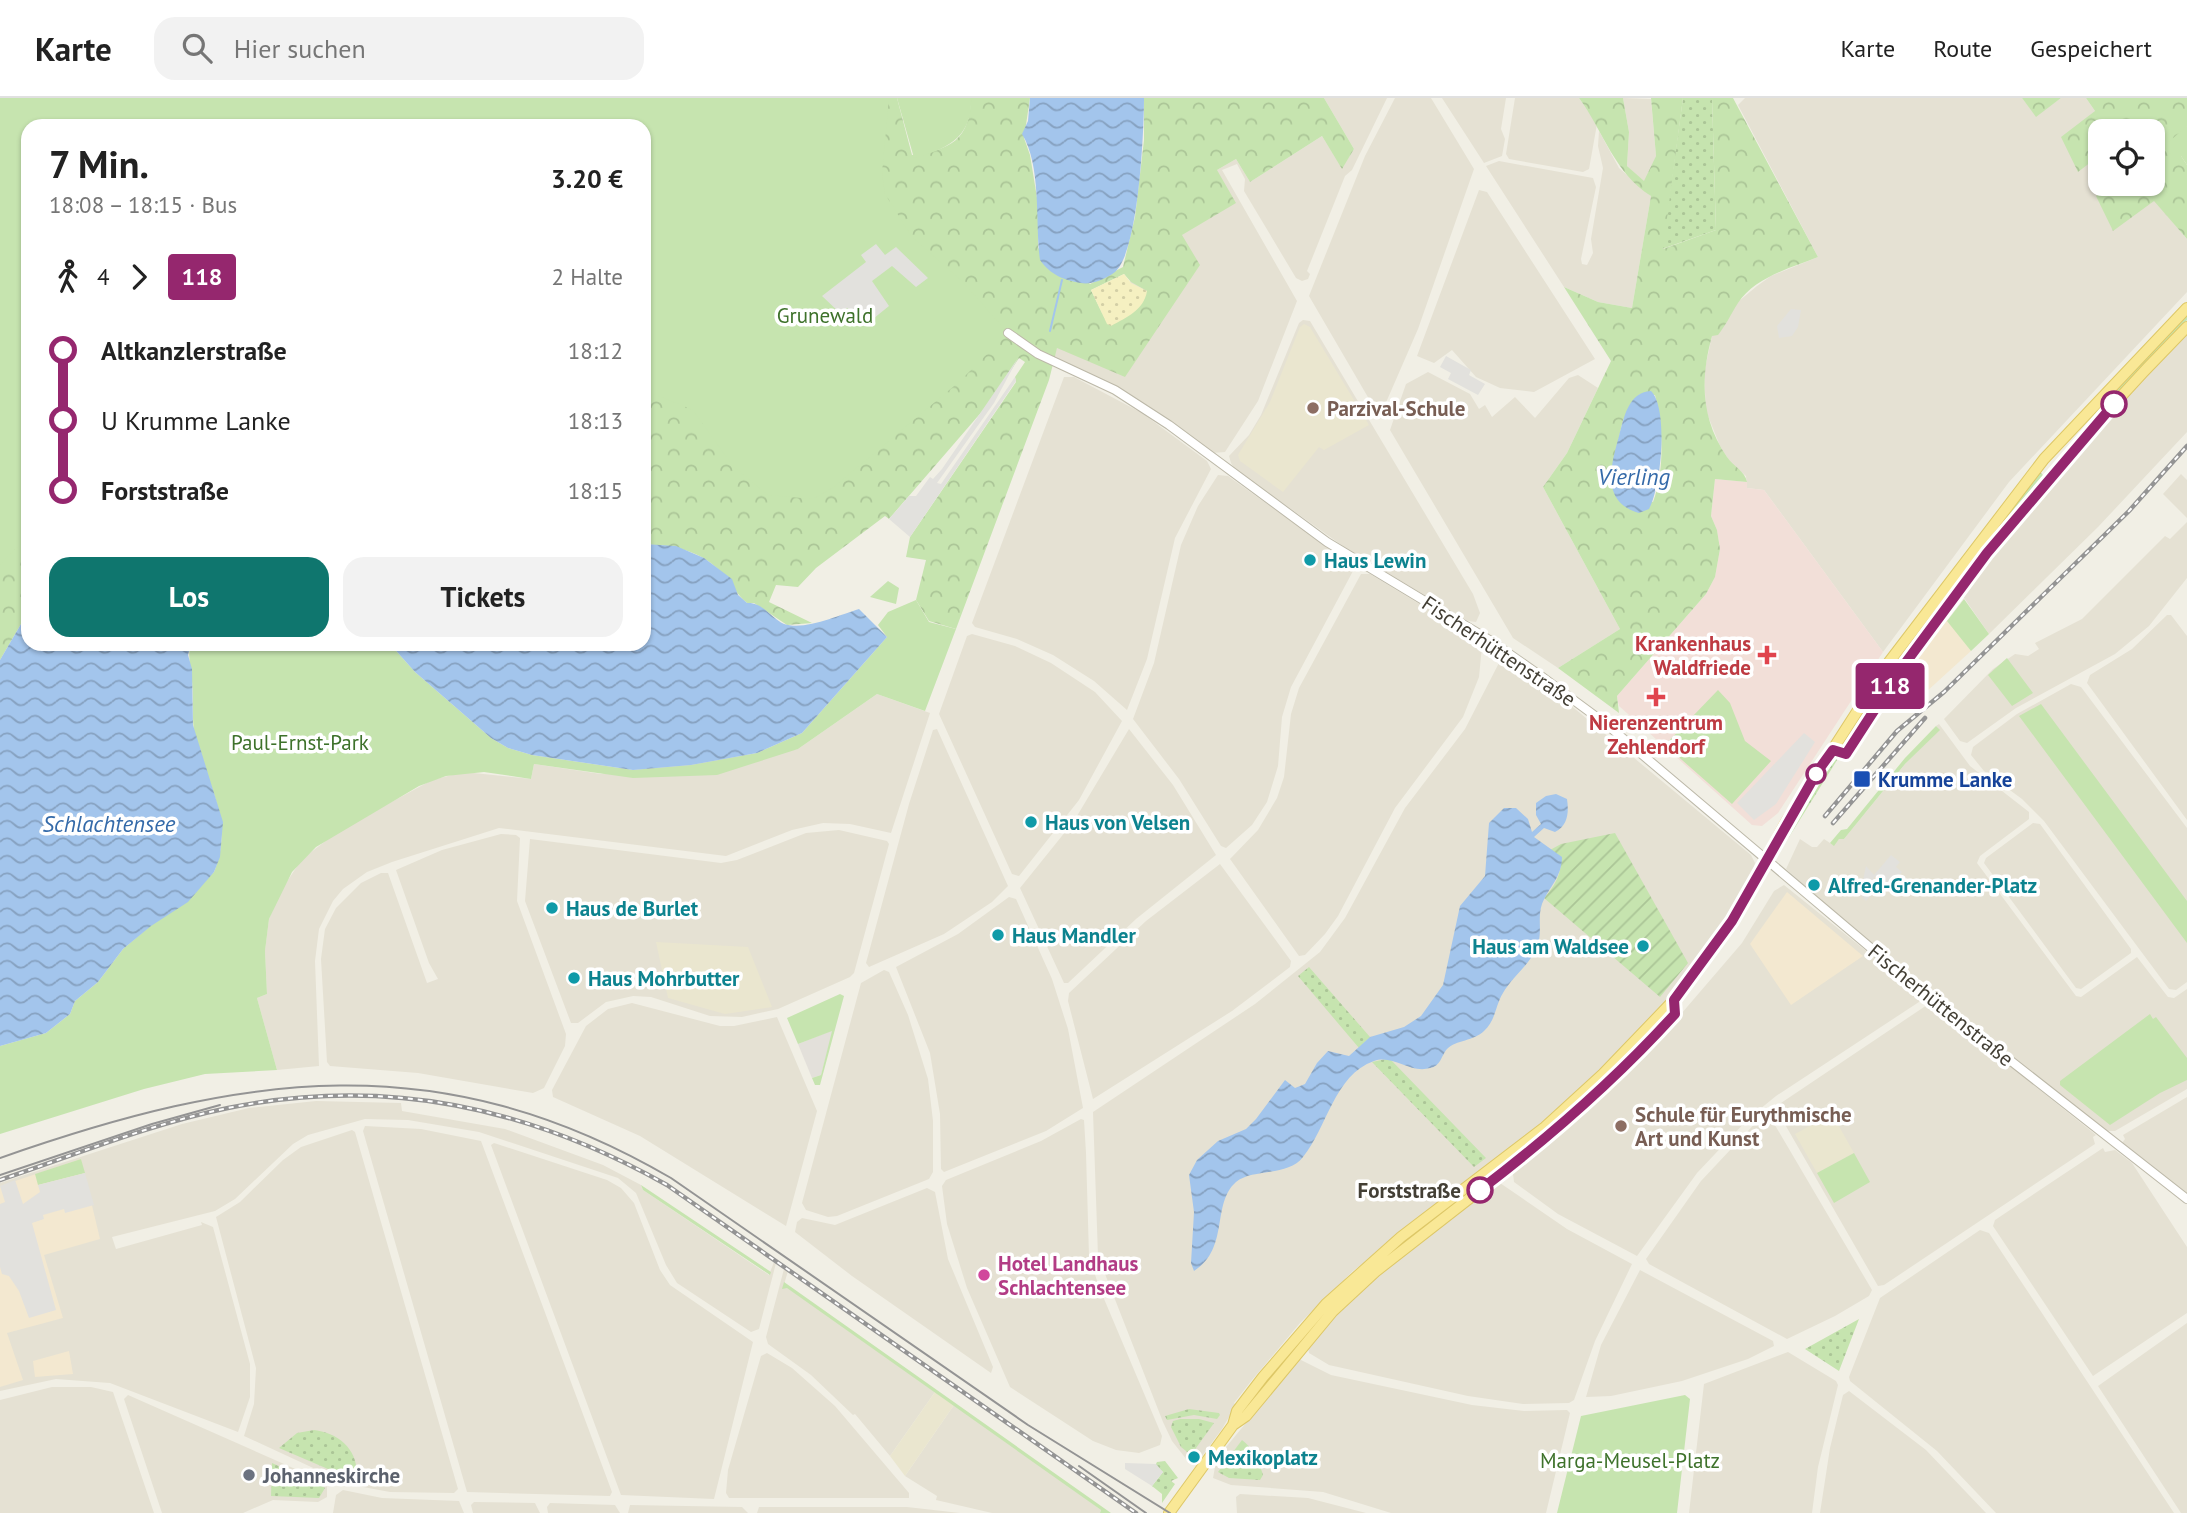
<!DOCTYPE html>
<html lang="de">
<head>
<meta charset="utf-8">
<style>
	:root { --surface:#fff; --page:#f2f2f2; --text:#222; --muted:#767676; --line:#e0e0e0; --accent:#0f766e }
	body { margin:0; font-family:"PT Sans",sans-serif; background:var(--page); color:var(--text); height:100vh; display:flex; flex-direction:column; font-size:26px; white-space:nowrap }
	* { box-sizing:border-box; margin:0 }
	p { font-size:23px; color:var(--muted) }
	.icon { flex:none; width:38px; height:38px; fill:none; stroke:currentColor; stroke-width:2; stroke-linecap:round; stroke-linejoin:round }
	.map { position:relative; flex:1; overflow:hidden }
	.drawer { position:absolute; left:21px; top:21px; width:630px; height:532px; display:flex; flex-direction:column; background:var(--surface); border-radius:21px; box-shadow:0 2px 5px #0004 }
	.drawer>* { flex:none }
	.badge { padding:0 14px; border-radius:5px; font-size:24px; line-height:46px }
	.tools { position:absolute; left:2088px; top:21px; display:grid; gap:14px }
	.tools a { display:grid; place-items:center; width:77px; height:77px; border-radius:14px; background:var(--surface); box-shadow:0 2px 5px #0004; font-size:35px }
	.map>.badge { position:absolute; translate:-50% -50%; box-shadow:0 0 0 4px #fff }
	.legs { display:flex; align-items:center; gap:10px; height:77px; padding:0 28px; font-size:23px }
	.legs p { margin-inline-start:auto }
	.overview { display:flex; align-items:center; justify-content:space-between; height:119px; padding:0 28px }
	h1 { font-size:38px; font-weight:700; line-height:52px }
	.primary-button { display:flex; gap:14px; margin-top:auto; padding:14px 28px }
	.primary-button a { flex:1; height:80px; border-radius:21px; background:var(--accent); color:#fff; font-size:28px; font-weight:700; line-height:80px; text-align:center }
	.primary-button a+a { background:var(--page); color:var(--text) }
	ul { padding:0 28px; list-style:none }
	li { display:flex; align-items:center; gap:24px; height:70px; font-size:26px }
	li i { display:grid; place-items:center; width:10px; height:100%; margin:0 9px; background:currentColor }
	li i::after { content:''; width:18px; height:18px; margin:-9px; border:5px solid; border-radius:50%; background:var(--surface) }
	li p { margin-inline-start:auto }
	li:first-child i { background:linear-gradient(#0000 50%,currentColor 0) }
	li:last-child i { background:linear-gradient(currentColor 50%,#0000 0) }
	header { display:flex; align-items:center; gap:42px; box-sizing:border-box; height:98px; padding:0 35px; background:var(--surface); border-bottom:2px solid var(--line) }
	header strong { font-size:33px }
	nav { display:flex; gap:38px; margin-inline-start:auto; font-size:24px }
	.search { width:490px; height:63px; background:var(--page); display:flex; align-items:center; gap:18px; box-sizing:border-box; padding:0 24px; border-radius:21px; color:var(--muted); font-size:26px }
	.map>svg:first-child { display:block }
</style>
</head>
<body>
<header>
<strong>Karte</strong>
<div class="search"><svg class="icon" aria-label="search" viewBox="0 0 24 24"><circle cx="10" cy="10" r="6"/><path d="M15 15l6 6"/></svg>Hier suchen</div>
<nav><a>Karte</a><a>Route</a><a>Gespeichert</a></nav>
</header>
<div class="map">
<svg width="2187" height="1415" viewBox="0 0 2187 1415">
	<defs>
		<pattern id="grass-dots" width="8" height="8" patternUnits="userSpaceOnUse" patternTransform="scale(1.75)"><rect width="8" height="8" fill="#c6e4af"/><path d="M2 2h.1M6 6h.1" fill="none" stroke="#abc597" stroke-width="1.8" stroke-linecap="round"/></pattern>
		<pattern id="forest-crowns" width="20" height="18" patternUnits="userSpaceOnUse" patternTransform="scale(1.75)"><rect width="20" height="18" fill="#c6e4af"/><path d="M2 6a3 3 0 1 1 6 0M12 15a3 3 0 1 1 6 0" fill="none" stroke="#abc597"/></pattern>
		<pattern id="sand-dots" width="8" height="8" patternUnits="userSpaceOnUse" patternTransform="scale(1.75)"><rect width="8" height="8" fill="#f5f0c1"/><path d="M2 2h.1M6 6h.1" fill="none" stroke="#d3cfa6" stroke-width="1.8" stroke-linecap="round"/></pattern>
		<pattern id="garden-furrows" width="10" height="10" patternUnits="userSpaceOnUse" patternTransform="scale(1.75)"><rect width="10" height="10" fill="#c6e4af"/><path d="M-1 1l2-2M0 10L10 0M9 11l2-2" fill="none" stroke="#abc597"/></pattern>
		<pattern id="water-waves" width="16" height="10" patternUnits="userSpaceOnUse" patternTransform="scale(1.75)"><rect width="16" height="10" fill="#a3c5ec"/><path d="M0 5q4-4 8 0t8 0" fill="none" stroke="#86a1c0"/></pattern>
	</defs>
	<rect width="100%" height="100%" fill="#f1efe5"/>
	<path fill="#e5e1d3" d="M1324,0H1387L1352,72L1345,78L1307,173L1310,176L1308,181L1302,183L1296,180L1244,93L1245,81L1237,66L1222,72L1297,203L1258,303L1225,354L1212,355L1145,306L1054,258L1057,249L1182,137L1217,72L1236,61L1250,84L1322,38L1342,70L1354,51Z
		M1395,0H1431L1474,71L1418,231L1381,316L1376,313L1309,198L1365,58Z
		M1442,0H1506L1501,31L1505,41L1502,58L1484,65Z
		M1515,0H1579L1597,26L1589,71L1583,74L1509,61L1506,56Z
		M1623,0L1651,1L1656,58L1647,83H1642L1627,68L1629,34Z
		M1745,0H2022L2036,18L2061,0H2086L2095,13L2078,73L2100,57V86H2114L2097,99L2113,132L2154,102L2187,141V194L2009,384L1883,554L1764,392L1747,390L1746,378L1730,364L1720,348L1706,313L1704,275L1712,238L1739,203L1757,188L1771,178L1818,159L1738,7Z
		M1599,33L1619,70L1651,98L1632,210L1598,204L1564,189L1486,68L1499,63L1593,80L1596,89L1581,161L1582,166L1587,167L1593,155L1591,141L1603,70L1598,48Z
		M1479,92L1487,94L1595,261L1534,294L1500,290L1487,284L1476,279L1452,252L1434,265L1417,258Z
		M1303,222L1310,223L1473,496L1480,515L1476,524L1468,523L1347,451L1235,371L1231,365L1229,358L1249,337L1261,317L1299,225Z
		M2187,235V334L2098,429L1989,536L1962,497L2093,336Z
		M1428,274L1470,296L1479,311L1485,307L1492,319L1515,299L1535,320L1569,280L1578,277L1598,290L1567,355L1543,389L1620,531L1558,570L1513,540L1390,332L1406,286Z
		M1064,279H1074L1142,315L1207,363L1211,371L1175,440L1147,561L1127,612L1094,583L1053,557L1017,541L975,529L972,525Z
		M2181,376L2187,382V420L2163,396Z
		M1218,377L1228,378L1347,463L1353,473L1291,589L1282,619L1278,668L1267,704L1252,727L1226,750L1221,748L1179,681L1133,621L1154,565L1181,447L1198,408Z
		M2187,424V480L2149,528L2115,556L2016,610L1967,645L1960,643L1944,621L1993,571L2015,556L2028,558L2039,551L2035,545L2082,521L2165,438L2170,441Z
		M1361,476H1370L1474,539L1482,548L1479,579L1463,619L1395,710L1338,818L1325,836L1305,857L1299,858L1230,761L1258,732L1277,700L1284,679L1291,616L1299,590Z
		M2167,517H2171L2187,538V722L2087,585L2090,577L2132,551Z
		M972,536L1015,548L1051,565L1095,594L1122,623L1079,702L1019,778L1012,776L939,616L967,538Z
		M1501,561L1510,563L1551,591L1751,757L1755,765L1752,777L1730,817L1683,885L1616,958L1544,1024L1353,1173L1300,1225L1252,1282L1234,1305L1236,1307L1222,1331L1202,1358L1198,1356L1187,1362L1172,1343L1163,1324L1098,1158L1093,1014L1255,906L1320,854L1345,820L1405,710L1465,631Z
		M2071,586L2081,589L2187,730V884L2176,892L2169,891L2044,723L2022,701L1984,673L1971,657L1973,649L2017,616Z
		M877,596L930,615L891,735L850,726L823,725L792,732L726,758L499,730L392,764L367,774L343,791L333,803L319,831L315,863L319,968L277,972L257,900L267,896L265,853L269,821L282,791L302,761L340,732L432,682L464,674L531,681L534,666L601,676L798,651Z
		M1939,626L1970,668L2029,714V721L1980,758L1977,765L2076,898L2081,899L2137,859L2168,899L2174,900L2187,891V991L2115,1033H2103L1864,841L1786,771L1800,741L1812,749H1817L1824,741L1833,747L1839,741H1844L1905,666L1939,632L1936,628Z
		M937,631L1008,788L992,804L944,836L869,869L866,865L909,706L933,632Z
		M1129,631L1173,687L1216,757L1136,821L1068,885H1064L1020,790L1074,723Z
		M2033,725L2040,726L2131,851V855L2081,891L2076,890L1984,765L1986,760Z
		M839,732L887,743L889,746L854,875L850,879L778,911L742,919L710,918L651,899L633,898L606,904L578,925H571L525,803L530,741L721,765L737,762L806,735Z
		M501,736L516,737L520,740L517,803L566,936L565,948L544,990L533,995L418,975L330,968L327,964L321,861L325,831L336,810L361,785L381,775H388L427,885L438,881L429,865L396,772L442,752Z
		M1220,766L1291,863L1290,869L1232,913L1093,1001L1068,903L1069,895L1146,823Z
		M1784,787L1921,897L1922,902L1776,998L1749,1020L1697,1075L1637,1158L1558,1116L1514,1084L1513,1076L1611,992L1657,944L1742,845L1774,793Z
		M1009,799L1016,801L1052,881L1068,931L1083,1010L1046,1033L944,1074L941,1071L940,1016L930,955L896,869L958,836Z
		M884,872L889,874L908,917L928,981L933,1023V1074L929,1081L837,1118L828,1119L806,1112L802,1105L861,885Z
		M632,905L720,928H734L777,919L817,1013L786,1128L640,1038L553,999L552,992L586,928L608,911Z
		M1927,907L1935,908L2096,1037L2093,1039L2095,1046L1884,1187L1878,1188L1775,1009Z
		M2187,999V1097L2122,1045L2125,1041L2123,1037Z
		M316,1003L401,1005L402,1013L505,1031L603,1067L641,1087L643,1092L769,1177L774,1164L776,1165L759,1231L751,1234L677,1185L666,1167L636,1095L618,1080L479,1034L408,1022L365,1021L308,1037L293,1046L235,1101L215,1113L112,1139L116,1151L202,1127L201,1124L213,1129L250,1266V1299L238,1334L110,1285L56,1281L0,1293V1085L182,1026L249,1010Z
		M1769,1017L1872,1192L1869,1198L1835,1218L1787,1241L1649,1166L1646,1161L1701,1083L1762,1018Z
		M1081,1021L1084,1022L1086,1055L1089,1158L1099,1189L1162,1338L1160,1347L1139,1355L1116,1352L1093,1343L1010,1289L967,1190L947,1126L942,1088L946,1082L1041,1043Z
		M365,1028L421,1031L481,1043L612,1394L610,1398L467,1394L363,1033Z
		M352,1032L355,1034L458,1391L454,1395L390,1394L363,1389L337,1381L244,1338L254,1306L256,1270L216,1119L240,1104L283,1062L301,1049Z
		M494,1045L607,1082L621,1090L634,1105L660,1172L670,1187L753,1244L714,1401L621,1397L491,1047Z
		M2103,1050L2105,1054L2115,1052L2132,1065L2187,1149V1215L2093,1278L1993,1128L1995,1122Z
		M1500,1085L1567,1131L1632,1166L1595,1243L1574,1302L1569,1305L1523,1306L1468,1298L1329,1267L1309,1255L1308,1250L1335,1216L1373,1179L1461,1111Z
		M927,1090L935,1094L948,1161L993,1269L991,1275L852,1178L795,1134L797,1124L802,1120L835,1127Z
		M1980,1132L1989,1135L2174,1415H1996L1937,1353L1850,1283L1849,1279L1880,1200Z
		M784,1171L788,1173L783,1190L787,1189L935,1294L890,1358L855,1316L853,1317L811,1277L768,1246L766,1239Z
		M1640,1172L1773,1243L1774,1248L1748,1261L1682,1283L1611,1298L1586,1299L1601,1247Z
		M2187,1225V1415H2181L2098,1288Z
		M1788,1254L1836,1283L1838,1287L1818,1369L1812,1415H1689L1704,1286Z
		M767,1255L792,1270L835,1308L909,1395V1400H729L726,1395L728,1372L761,1258Z
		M1299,1261L1331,1277L1472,1307L1524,1313L1567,1312L1570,1315L1546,1415H1391L1323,1394L1231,1387L1213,1380L1215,1369L1212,1366Z
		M52,1289H91L113,1294L154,1415H0V1302Z
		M1849,1293L1926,1352L1986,1415H1820L1830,1350L1843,1297Z
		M128,1297L327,1385V1399L318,1404L273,1402L243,1415H162L124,1301Z
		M954,1307L1050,1374L1101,1412L1100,1415H992L936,1402L937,1398L905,1378Z
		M343,1392L382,1400L459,1403L464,1415H333L336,1397Z
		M1240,1396L1308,1400L1366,1415H1237L1236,1399Z
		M474,1404L535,1405L540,1415H473L471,1407Z
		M550,1405L615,1407L620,1415H548L547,1409Z
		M630,1407L742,1409L748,1415H628Z
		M759,1409H907L960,1415H757Z"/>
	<path fill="#f3e8d0" d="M1946,520L1971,553L1925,595L1911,576L1910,568Z
		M1787,794L1863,858L1791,907L1750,846Z
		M81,1061L100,1141L44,1157L63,1220L7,1235L23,1282L0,1289V1088Z
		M69,1253L73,1276L35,1279L33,1263Z"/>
	<path fill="#e3e0da" d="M833,932L821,977L812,980L798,946Z"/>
	<path fill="#eae6cf" d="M1304,226L1310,229L1369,327L1324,352L1319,349L1283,394L1240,363L1238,357L1270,304L1300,229Z
		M656,844L748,849L772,909L725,916L668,900Z
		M1832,1016L1854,1055L1817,1075L1795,1036Z
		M935,1294L954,1307L905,1378L890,1358Z"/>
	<path fill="#f2dfd8" d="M1715,381L1747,384V390L1764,392L1883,554L1778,715L1762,728L1752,727L1732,709L1619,608L1617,598L1706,496L1715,479L1720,451L1717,432L1711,418Z"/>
	<path fill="url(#grass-dots)" d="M1683,0H1712L1716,132L1662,151Z
		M2187,215V222L2096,318L2093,314Z
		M2040,374L2044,378L1966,476L1904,561L1899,558Z
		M1888,574L1892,577L1843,652L1839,649Z
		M1835,657L1839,659L1781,752L1776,749Z
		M1760,780L1763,783C1715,866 1655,942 1583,1005C1521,1058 1452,1103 1390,1155C1360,1180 1334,1211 1307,1238L1304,1235C1337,1204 1369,1169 1405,1141C1448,1106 1494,1076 1537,1041C1629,966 1702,884 1760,780Z
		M1309,869L1370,939L1359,950L1298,878Z
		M1386,961L1391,962L1486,1060L1474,1069L1372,964Z
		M1859,1221L1839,1273L1805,1251Z
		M1189,1311L1219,1315L1220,1317L1217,1321L1194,1317L1167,1322L1165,1318Z
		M1180,1321H1199L1214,1325L1191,1357L1181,1349L1171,1329L1173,1323Z
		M314,1332C341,1335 361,1355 356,1383L279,1350L297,1335Z
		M1242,1342C1253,1350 1259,1364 1263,1377L1260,1382L1229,1380L1218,1374Z
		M1165,1363L1178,1380L1171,1383L1175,1386L1162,1405V1396L1152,1388L1163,1374L1155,1368L1157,1364Z
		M272,1365L322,1388L325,1390L319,1400L271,1398Z"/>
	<path fill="url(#forest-crowns)" fill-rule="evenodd" d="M0,0H897L912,57C950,52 970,42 971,0H1030L1024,40L1030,57L1039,112L1038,150L1090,186L1123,169L1135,119L1144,42V0H1324L1354,51L1342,71L1322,38L1250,84L1236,61L1217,72L1236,105L1182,137L1200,167L1125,279L1057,250L1049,282L956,531L929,523L916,502L926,462L906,459L910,439L1016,284L1015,279L1025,264L1019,260L991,303L889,421L885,418L816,470L798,489L776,487L769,504L812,525L787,527L754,505H747C737,497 732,486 723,476C701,452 675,448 644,446V28H28V514L0,562ZM1124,176L1131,184L1147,193L1102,215L1091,192Z
		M1579,0H1623L1629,34L1627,68L1644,83L1656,58L1651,0H1683L1663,151L1716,132L1712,0H1733L1818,159C1791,170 1755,179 1738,205C1731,216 1726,227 1718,237L1712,238C1700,282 1701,321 1727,359C1733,368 1745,373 1747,384L1715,381L1711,418L1717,432L1720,451L1715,479L1706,496L1617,598L1619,615L1558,570L1620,531L1543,389L1567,355L1611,263L1564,189L1598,204L1632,210L1651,98C1614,75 1604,34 1579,0ZM1640,296L1655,297C1663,329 1665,372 1653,404L1609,383L1623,322Z
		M2022,0H2061L2036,19Z
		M2086,0H2187V28L2181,58L2187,67V141L2154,103L2113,133L2096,98L2114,86H2152V33H2100V57L2078,74L2061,39L2095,13Z"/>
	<path fill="url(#sand-dots)" d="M1124,176L1131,185L1147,193C1144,212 1127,219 1111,228L1107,226L1091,192Z"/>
	<path fill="#c6e4af" d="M0,0H889L882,75L885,96L912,139L962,183L1008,235L960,283L834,389L813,401L768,397L732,367L693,312L644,292V28H28V438L0,467Z
		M897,0H971C973,39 946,52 914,60Z
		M2187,28V67L2181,58H2172L2164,48Z
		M888,483L899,490L896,506L870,499Z
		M1964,501L1989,536L1971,553L1947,523Z
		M916,502L929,524L956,531L925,613L877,596L798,651L717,677L633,680L534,666L531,681L484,674L446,678L419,688L316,749L292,774L269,821L265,853L267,896L257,900L277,972L205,976L144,991L0,1036V948L46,935L70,916L75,903L98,884L123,851L214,774C234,727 209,688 196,643C191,624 194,603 192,583C191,569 187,559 191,546H390L415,574L491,640L508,650L532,657L633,672L691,667L757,655L802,635L887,539L878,527L888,514Z
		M2007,560L2033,595L2012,608L1988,577Z
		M1718,592L1730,605L1745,643L1771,663L1732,706L1665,647Z
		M2041,606L2187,803V845L2019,618Z
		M1936,628L1940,632L1905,666L1844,741H1839L1834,748L1830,745L1841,732L1847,731L1905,660Z
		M840,896L844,898L820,987H815L812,980L821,977L832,933L798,946L787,920Z
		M2150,916L2153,921L2156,919L2187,960V982L2160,995L2110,1027L2060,987V983Z
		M1854,1055L1870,1084L1834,1105L1817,1075Z
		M81,1061L85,1075L38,1087L35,1076Z
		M641,1087L771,1174L770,1177L643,1092Z
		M784,1184L1111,1415H1100L1101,1412L787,1190L782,1191Z
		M1685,1297L1690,1301L1677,1415H1557L1581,1318Z"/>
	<path fill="url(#garden-furrows)" d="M1615,735L1688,865L1660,899L1544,800C1555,788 1562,775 1561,759L1550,752L1561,746Z"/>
	<path fill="#e2e1dd" d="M876,146L885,157L896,149L928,180L916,189L892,168L872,183L889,208L868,225L847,210L840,215L822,198L866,164L861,157Z
		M1791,211L1801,212L1798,229L1792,238L1779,240L1777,228Z
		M1446,258L1471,272L1469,277L1485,286L1478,297L1448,281L1451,275L1440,269Z
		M1018,260L994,305L937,385L941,386L1015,279L1016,283L910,439L889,421L909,398H916L930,379L933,381L942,371Z
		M1804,635L1815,644L1776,706L1754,722L1737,705Z
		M1891,757L1900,764L1896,769L1902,774L1890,788L1874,778L1873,794L1866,803L1860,796L1866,768L1874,777Z
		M85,1075L94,1107L65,1115L64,1111L43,1117L44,1121L32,1125L56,1212L29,1220L19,1193L9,1178L2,1176L0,1169V1106L5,1104L0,1088L15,1082L23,1106L40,1094L38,1087Z
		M1125,1365L1156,1366L1163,1374L1152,1388L1125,1371Z"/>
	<path fill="url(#water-waves)" d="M1030,0H1144C1144,33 1139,153 1115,174C1106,181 1091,187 1081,185C1063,182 1051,177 1040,162C1035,127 1042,68 1022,36L1028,23Z
		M1651,293C1669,311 1661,390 1649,411L1639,415C1600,404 1611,367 1619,338C1624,320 1628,294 1651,293Z
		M644,446L676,448L704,460L732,481L738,497L747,505C763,504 771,520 784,526C805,533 839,517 859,511L887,539L802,635L757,655L691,667L633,672L532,657L508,650L491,640L415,574L390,546H644Z
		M28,514V546H191L188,557L192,571L193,627L223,724L220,759L214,774L188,804L151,828L123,851L98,884L75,903L70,916L46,935L0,948V562Z
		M1556,696L1567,701C1569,714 1568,728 1555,734L1544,730L1534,739L1562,759C1562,779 1549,789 1542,806C1537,820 1543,835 1537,848C1531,866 1512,879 1503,895C1495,908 1496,922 1484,933C1474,943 1456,942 1447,951C1441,958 1441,968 1430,970C1410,976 1393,956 1374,963C1334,977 1327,1030 1303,1059C1288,1079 1252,1070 1236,1084C1211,1106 1230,1150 1194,1173L1191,1165L1194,1114L1189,1077L1197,1062L1218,1043L1246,1031L1256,1021L1285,982L1295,990L1305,986L1317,965L1328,953L1349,958L1370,939L1404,929L1421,918L1443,887L1460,808L1485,778L1489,725L1504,710H1516L1528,721L1532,734L1541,726L1536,717V705L1546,698Z"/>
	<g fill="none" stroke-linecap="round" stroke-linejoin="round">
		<path stroke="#a3c5ec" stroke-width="2" d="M1050,233L1062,182"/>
		<g stroke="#bcb8a8" stroke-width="10">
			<path id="minor" d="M1008,235L1038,256L1115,292L1169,327L1327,444L1491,543L1541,578L1606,626L1923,894L2187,1101"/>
		</g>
		<g stroke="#ddc767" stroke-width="12">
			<path id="major" d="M1833,652L1846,656C1946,502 2058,359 2187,229
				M1233,1327L1237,1313L1263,1279L1326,1206L1401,1139L1545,1029L1603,976L1674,902L1732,823L1786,724L1889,564L2044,361L2187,210
				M1169,1415L1233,1327L1246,1318L1333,1213L1375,1174L1552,1036L1611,984L1675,916L1674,902"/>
		</g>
		<use href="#minor" stroke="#fff" stroke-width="8"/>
		<use href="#major" stroke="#f9e896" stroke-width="10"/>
		<path stroke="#949494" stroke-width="2" d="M0,1060C242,975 440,945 671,1080L1028,1327L1170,1415
			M0,1077L152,1026L220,1007
			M1079,1368L1146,1415"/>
		<g stroke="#949494" stroke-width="4.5">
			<path id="rail" d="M1825,718L1897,633L1944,594L2037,503L2129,413L2187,348
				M1833,725L1925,620
				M0,1082C75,1057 150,1026 228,1010C386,978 528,1009 667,1087L1136,1415"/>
		</g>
		<use href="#rail" stroke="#fff" stroke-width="2" stroke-dasharray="5" stroke-linecap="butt"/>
	</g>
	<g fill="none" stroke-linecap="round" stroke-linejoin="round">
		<g stroke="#fff" stroke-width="16">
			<path id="line-1" d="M1480,1092C1551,1038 1615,982 1675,916L1674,902L1732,823L1817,674L1833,652L1846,656L1901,571L1987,455L2114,306"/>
		</g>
		<use href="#line-1" stroke="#95276e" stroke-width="10"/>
	</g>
	<g fill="#fff" stroke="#95276e" stroke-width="3.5">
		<circle cx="2114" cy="306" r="12"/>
		<circle cx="1816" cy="676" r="9"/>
		<circle cx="1480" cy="1092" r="12"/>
	</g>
	<g fill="#8d6e63" stroke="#fff" stroke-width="2.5">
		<circle cx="1313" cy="310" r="7"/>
		<circle cx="1621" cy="1028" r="7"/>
	</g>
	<g fill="#0f9aa8" stroke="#fff" stroke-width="2.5">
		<circle cx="1310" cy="462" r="7"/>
		<circle cx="1031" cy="724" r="7"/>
		<circle cx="1814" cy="787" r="7"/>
		<circle cx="552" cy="810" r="7"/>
		<circle cx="998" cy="837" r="7"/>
		<circle cx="1643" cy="848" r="7"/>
		<circle cx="574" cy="880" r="7"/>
		<circle cx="1194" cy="1359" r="7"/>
	</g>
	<g fill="#e0444e" stroke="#fff" stroke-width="2.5">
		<path d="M1763.5 546.5h7v7h7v7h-7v7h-7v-7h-7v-7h7z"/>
		<path d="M1652.5 588.5h7v7h7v7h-7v7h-7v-7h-7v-7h7z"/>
	</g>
	<rect fill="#1a4fb4" stroke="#fff" stroke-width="2.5" x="1853" y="672" width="18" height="18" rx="3.5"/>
	<circle fill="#d1479c" stroke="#fff" stroke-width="2.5" cx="984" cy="1177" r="7"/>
	<circle fill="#6b7280" stroke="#fff" stroke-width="2.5" cx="249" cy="1377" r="7"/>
	<g text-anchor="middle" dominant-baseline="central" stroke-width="7" stroke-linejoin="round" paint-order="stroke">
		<g font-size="21" fill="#3e722b" stroke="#fff">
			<text x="825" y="217">Grunewald</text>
			<text x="300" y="644">Paul-Ernst-Park</text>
			<text x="1630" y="1362">Marga-Meusel-Platz</text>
		</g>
		<g font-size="21" font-weight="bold" fill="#785e54" stroke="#fff" text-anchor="start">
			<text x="1327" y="310">Parzival-Schule</text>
			<text x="1635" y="1016">Schule für Eurythmische<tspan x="1635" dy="24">Art und Kunst</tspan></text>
		</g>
		<g font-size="21" font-weight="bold" fill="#0d838f" stroke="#fff" text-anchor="start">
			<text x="1324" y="462">Haus Lewin</text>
			<text x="1045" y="724">Haus von Velsen</text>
			<text x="1828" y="787">Alfred-Grenander-Platz</text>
			<text x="566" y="810">Haus de Burlet</text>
			<text x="1012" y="837">Haus Mandler</text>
			<text x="1629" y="848" text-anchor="end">Haus am Waldsee</text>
			<text x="588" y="880">Haus Mohrbutter</text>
			<text x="1208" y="1359">Mexikoplatz</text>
		</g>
		<g font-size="21" font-weight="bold" fill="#be3a42" stroke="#fff" text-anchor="end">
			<text x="1751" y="545">Krankenhaus<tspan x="1751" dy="24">Waldfriede</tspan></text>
			<text x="1656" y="624" text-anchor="middle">Nierenzentrum<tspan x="1656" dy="24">Zehlendorf</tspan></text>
		</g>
		<g font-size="21" fill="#433f35" stroke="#fff">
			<text transform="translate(1499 553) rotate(34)">Fischerhüttenstraße</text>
			<text transform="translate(1941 907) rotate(39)">Fischerhüttenstraße</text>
		</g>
		<g font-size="21" font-weight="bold" fill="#164399" stroke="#fff" text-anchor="start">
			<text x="1878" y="681">Krumme Lanke</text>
		</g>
		<g font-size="21" font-weight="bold" fill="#433f35" stroke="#fff" text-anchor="end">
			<text x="1461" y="1092">Forststraße</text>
		</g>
		<g font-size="21" font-weight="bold" fill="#b23c85" stroke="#fff" text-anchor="start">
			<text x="998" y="1165">Hotel Landhaus<tspan x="998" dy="24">Schlachtensee</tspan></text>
		</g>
		<g font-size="21" font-weight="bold" fill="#5b616d" stroke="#fff" text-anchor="start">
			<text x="263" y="1377">Johanneskirche</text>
		</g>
		<g font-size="23" font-style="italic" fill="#346aa9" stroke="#fff">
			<text x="1634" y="378">Vierling</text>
			<text x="109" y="725">Schlachtensee</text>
		</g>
	</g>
</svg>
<div class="tools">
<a><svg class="icon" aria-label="locate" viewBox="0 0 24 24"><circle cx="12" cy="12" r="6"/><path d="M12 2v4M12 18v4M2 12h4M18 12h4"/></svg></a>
</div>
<b class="badge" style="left:1890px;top:588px;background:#95276e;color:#fff">118</b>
<section class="drawer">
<div class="overview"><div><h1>7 Min.</h1><p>18:08 – 18:15 · Bus</p></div><b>3.20 €</b></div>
<div class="legs"><svg class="icon" aria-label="walk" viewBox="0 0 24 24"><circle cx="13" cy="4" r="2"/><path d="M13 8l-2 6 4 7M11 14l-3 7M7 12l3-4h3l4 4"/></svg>4<svg class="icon" aria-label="forward" viewBox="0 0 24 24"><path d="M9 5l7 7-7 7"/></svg><b class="badge" style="background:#95276e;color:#fff">118</b><p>2 Halte</p></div>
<ul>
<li><i style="color:#95276e"></i><b>Altkanzlerstraße</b><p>18:12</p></li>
<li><i style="color:#95276e"></i><span>U Krumme Lanke</span><p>18:13</p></li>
<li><i style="color:#95276e"></i><b>Forststraße</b><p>18:15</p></li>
</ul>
<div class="primary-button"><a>Los</a><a>Tickets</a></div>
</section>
</div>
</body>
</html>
